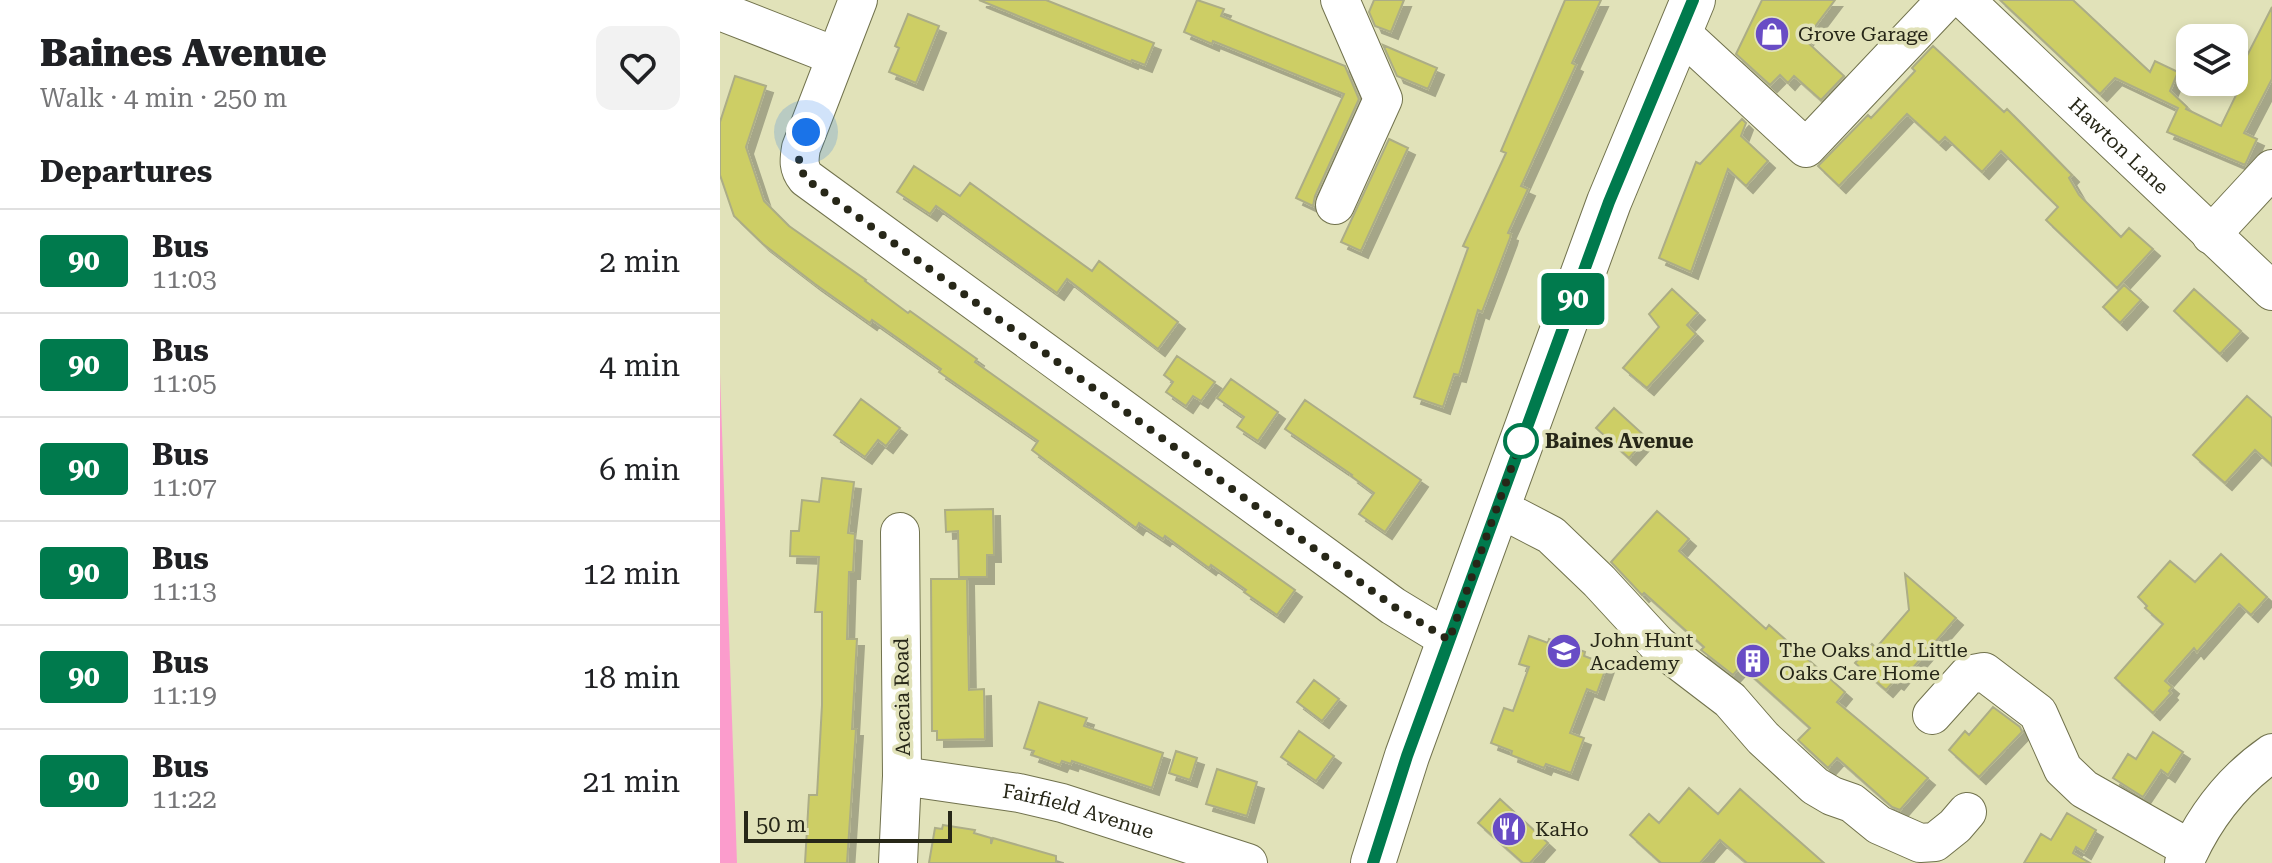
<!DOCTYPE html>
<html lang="en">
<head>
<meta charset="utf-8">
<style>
	:root { --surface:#fff; --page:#f2f2f2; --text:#202124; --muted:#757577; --line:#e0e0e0 }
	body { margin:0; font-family:"Roboto Serif",serif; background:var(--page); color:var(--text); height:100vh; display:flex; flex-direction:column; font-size:30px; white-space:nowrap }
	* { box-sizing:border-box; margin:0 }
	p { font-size:26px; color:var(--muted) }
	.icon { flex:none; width:44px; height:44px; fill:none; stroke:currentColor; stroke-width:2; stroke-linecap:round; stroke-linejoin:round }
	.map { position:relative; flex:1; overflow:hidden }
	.sheet { display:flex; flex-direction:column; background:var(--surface); width:720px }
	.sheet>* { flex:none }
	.badge { padding:0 16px; border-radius:6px; font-size:28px; line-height:52px }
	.buttons { position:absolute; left:1456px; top:24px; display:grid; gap:16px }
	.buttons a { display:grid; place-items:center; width:72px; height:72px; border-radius:16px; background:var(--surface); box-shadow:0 4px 12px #0003; font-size:40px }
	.scale { position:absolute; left:24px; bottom:20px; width:208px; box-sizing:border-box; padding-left:8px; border:4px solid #272718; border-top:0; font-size:22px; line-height:28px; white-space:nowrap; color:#272718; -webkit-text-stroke:6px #e1e2b9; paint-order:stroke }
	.you { position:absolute; width:40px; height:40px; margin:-20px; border:6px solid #fff; border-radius:50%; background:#1a73e8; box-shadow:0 0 0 12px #1a73e833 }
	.map>.badge { position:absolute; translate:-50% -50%; box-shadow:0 0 0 4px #fff }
	h2 { padding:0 40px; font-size:30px; line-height:72px }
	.round { display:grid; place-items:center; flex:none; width:84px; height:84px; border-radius:16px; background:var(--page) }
	.headline { display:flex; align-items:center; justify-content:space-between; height:136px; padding:0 40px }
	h1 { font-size:38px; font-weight:800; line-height:60px }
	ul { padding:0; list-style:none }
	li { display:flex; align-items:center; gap:24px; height:104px; padding:0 40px; border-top:2px solid var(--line) }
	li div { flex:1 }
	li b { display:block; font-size:30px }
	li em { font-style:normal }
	li .badge { min-width:88px; font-weight:700; text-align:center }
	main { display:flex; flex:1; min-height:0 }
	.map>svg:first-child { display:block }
</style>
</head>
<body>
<main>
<section class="sheet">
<div class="headline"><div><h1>Baines Avenue</h1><p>Walk · 4 min · 250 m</p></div><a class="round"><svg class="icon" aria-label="heart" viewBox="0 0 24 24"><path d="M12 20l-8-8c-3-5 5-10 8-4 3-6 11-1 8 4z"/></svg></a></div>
<h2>Departures</h2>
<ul>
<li><span class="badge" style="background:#007a4d;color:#fff">90</span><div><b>Bus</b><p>11:03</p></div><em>2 min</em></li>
<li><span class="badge" style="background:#007a4d;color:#fff">90</span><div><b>Bus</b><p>11:05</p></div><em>4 min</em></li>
<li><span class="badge" style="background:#007a4d;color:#fff">90</span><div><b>Bus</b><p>11:07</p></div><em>6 min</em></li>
<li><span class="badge" style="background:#007a4d;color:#fff">90</span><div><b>Bus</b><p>11:13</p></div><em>12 min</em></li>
<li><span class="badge" style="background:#007a4d;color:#fff">90</span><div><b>Bus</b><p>11:19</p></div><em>18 min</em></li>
<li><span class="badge" style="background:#007a4d;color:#fff">90</span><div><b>Bus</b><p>11:22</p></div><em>21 min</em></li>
</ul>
</section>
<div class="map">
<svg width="1552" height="863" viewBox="0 0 1552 863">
	<defs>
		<filter id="shadow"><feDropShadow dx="7" dy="7" stdDeviation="0" flood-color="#0004"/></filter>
	</defs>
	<rect width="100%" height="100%" fill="#e1e2b9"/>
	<path fill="#fb9ccc" d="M0,374L17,863H0Z"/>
	<path fill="#cdce65" stroke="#acad86" stroke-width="2" filter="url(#shadow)" d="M259,0H326L434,43L425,65L412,60L411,62Z
		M477,0L504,9L501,16L625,66L639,99L595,196L593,206L576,198L624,94L493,41L492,44L464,32Z
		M654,0H684L671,32L655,26L649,12Z
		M845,0H881L852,63L856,65L803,182L801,186L808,189L788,233L791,234L790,238L762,312L758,310L739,375L734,374L723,407L694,397L748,248L743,246L786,153L781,151Z
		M1042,0H1115L1085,40L1124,76L1101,100L1074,76L1068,83L1060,75L1050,85L1016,54Z
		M1280,0H1353L1430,72L1435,61L1458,72L1450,91L1467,107L1466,109L1501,126L1520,87L1513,83L1552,7V79L1524,133L1537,139L1525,165L1447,132L1458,108L1395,78L1380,94Z
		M188,14L219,26L196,83L169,72L179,48L175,46Z
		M663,45L717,68L708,89L677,76Z
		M1213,46L1284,112L1287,109L1304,126L1352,175L1349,178L1359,195L1401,237L1409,228L1433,249L1397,288L1326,220L1338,207L1281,151L1262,172L1225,137L1219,143L1187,114L1119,186L1098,166L1148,115L1151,118L1195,71L1192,68Z
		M15,76L46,86L26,147L44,201L69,226L146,280L145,281L188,313L190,311L257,359L255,362L575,590L557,615L524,592L526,590L491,565L489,568L445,536L443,539L419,523L416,528L312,450L318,441L219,372L221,369L152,320L150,323L95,284L43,244L14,216L0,175V122Z
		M1022,119L1026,123L1021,136L1048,161L1026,186L1008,169L971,272L939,258L976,162L980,164Z
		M669,139L688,148L641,251L621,242Z
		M194,166L240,196L250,183L372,271L379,261L458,322L438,349L347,279L337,293L216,206L210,214L177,192Z
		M1404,285L1421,300L1400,323L1383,307Z
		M952,289L978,313L967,325L976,334L927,388L903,368L939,327L929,314Z
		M1474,289L1521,331L1500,354L1454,311Z
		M457,356L495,382L481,401L473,396L466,406L446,392L453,382L444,375Z
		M511,379L558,412L538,441L517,427L524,417L497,398Z
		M1527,396L1552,418V465L1535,450L1505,483L1473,455Z
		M141,399L180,428L166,446L158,440L145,457L114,435Z
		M585,400L701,480L665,532L639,514L654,493L631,476L632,475L565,429Z
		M894,408L927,438L909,458L876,428Z
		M102,478L134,482L128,533L135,534L133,572H129L127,639H137L132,729H136L127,863H85L89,795H97L102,705V612H95L99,557L70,556L71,531H79L82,500L99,502Z
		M273,509L274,555H267V577H239L238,531L226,532L225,510Z
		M937,511L969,539L959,551L1046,629L1049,625L1125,692L1117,702L1208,778L1180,810L1172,807L1117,758L1108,768L1078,740L1090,728L1021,666L1013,675L981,650L984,647L924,593L922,595L891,562Z
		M1501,554L1547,597L1531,615L1519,604L1477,652L1474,648L1445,681L1452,687L1449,691L1451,693L1433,713L1395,678L1443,624L1425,608L1427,606L1418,597L1450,561L1475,582Z
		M1185,574L1236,618L1191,670L1189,668L1177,683L1174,681L1166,690L1135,663L1152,644L1156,648L1189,610Z
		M211,579H247L249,690L264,689L265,739L217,740V731H212Z
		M809,636L828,643L829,639L865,652L864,656L887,665L877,693L867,689L850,733L864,738L851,773L826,764L824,768L791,755L792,751L771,743L784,708L793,711L809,667L799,664Z
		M594,680L619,699L602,721L577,702Z
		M319,702L367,718L364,726L443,753L432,788L352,761L351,764L342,761L340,765L312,755L314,751L304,748Z
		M1273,707L1300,727L1302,732L1259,777L1229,750L1245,731L1249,735Z
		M579,731L614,756L596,781L561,757Z
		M1433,732L1463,752L1448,775L1441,770L1423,797L1393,778L1408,754L1416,759Z
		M456,751L477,758L470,780L449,773Z
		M497,769L537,782L527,816L486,804Z
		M969,788L998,814L1020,789L1104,863H1027L1000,840L980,863H941L910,835L929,814L939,823Z
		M780,799L828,843L810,863H803L758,823Z
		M1347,813L1376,830L1364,852L1356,847L1353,853L1370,863H1304L1321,834L1331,840Z
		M223,825L255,830L254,833L271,838V844L273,838L336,856V863H209L215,828L222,829Z"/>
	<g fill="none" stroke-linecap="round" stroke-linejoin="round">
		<g stroke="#71724d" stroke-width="40">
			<g id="minor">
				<path d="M138,0L81,148C79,160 78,168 86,178L673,606L729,640"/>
				<path id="s1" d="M1245,0L1552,291"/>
				<path d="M0,11L115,56"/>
				<path d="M959,31L1086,148L1226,0"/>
				<path d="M615,205L663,99L620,0"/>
				<path d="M1491,235L1552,169"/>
				<path d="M777,507L831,535L879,581L938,645L1010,700L1043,738L1095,786L1112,796L1132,803L1159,825L1200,843L1215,842L1235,826L1247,812"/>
				<path d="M1212,715L1248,675L1264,672L1318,713L1343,769L1364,789L1470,849"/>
				<path id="s2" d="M182,776L299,793L342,803L528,863"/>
				<path d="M178,863L182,776L180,532"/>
				<path d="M1464,863C1483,819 1513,780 1552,753"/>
			</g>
		</g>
		<g stroke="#71724d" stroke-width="46">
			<path id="major" d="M653,863L687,756L889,202L973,0"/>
		</g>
		<use href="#minor" stroke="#fff" stroke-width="38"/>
		<use href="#major" stroke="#fff" stroke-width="44"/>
	</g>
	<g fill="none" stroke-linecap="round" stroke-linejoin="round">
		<g stroke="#fff" stroke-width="18">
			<path id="line" d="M653,863L687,756L889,202L973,0"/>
		</g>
		<use href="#line" stroke="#007a4d" stroke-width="12"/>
		<path stroke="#272718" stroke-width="8" stroke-dasharray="0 14.4" d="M86,132C78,155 73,168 94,185L673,606L729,640L801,441"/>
	</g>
	<defs>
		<g id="shop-disc" transform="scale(1.8)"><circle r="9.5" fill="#684cc5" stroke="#e1e2b9"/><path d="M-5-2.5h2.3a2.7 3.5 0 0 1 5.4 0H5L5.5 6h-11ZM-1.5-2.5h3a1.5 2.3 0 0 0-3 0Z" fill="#fff"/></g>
		<g id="school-disc" transform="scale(1.8)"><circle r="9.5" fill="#684cc5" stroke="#e1e2b9"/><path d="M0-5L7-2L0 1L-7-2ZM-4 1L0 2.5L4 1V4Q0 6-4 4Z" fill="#fff"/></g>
		<g id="building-disc" transform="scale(1.8)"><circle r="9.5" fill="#684cc5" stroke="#e1e2b9"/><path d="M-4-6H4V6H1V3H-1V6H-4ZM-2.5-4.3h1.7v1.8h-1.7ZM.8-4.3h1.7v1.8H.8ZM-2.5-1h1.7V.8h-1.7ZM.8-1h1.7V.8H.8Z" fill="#fff"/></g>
		<g id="restaurant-disc" transform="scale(1.8)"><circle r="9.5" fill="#684cc5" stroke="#e1e2b9"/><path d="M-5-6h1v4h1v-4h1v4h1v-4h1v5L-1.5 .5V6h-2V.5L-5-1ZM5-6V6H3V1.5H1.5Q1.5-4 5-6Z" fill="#fff"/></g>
	</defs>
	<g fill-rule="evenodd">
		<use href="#shop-disc" x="1052" y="34"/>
		<use href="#school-disc" x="844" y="651"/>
		<use href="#building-disc" x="1033" y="661"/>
		<use href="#restaurant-disc" x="789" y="829"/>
	</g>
	<circle fill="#fff" stroke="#007a4d" stroke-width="4" cx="801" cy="441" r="16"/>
	<g text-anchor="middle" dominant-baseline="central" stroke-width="7" stroke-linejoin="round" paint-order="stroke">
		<g font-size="20" fill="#272718" stroke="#e1e2b9" text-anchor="start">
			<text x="1078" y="34">Grove Garage</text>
			<text x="870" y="640">John Hunt<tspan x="870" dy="23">Academy</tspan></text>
			<text x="1059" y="650">The Oaks and Little<tspan x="1059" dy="23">Oaks Care Home</tspan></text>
			<text x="815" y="829">KaHo</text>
		</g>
		<g font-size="20" fill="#272718" stroke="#e1e2b9">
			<text stroke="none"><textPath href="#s1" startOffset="212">Hawton Lane</textPath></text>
			<text transform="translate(182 697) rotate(-91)">Acacia Road</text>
			<text stroke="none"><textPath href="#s2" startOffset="180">Fairfield Avenue</textPath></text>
		</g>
		<g font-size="20" font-weight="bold" fill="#272718" stroke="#e1e2b9" text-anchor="start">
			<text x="825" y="441">Baines Avenue</text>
		</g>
	</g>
</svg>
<div class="buttons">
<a><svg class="icon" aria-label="layers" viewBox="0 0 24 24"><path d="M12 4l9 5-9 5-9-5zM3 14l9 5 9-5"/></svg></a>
</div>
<div class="scale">50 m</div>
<div class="you" style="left:86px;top:132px"></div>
<b class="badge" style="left:853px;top:299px;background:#007a4d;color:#fff">90</b>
</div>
</main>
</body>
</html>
